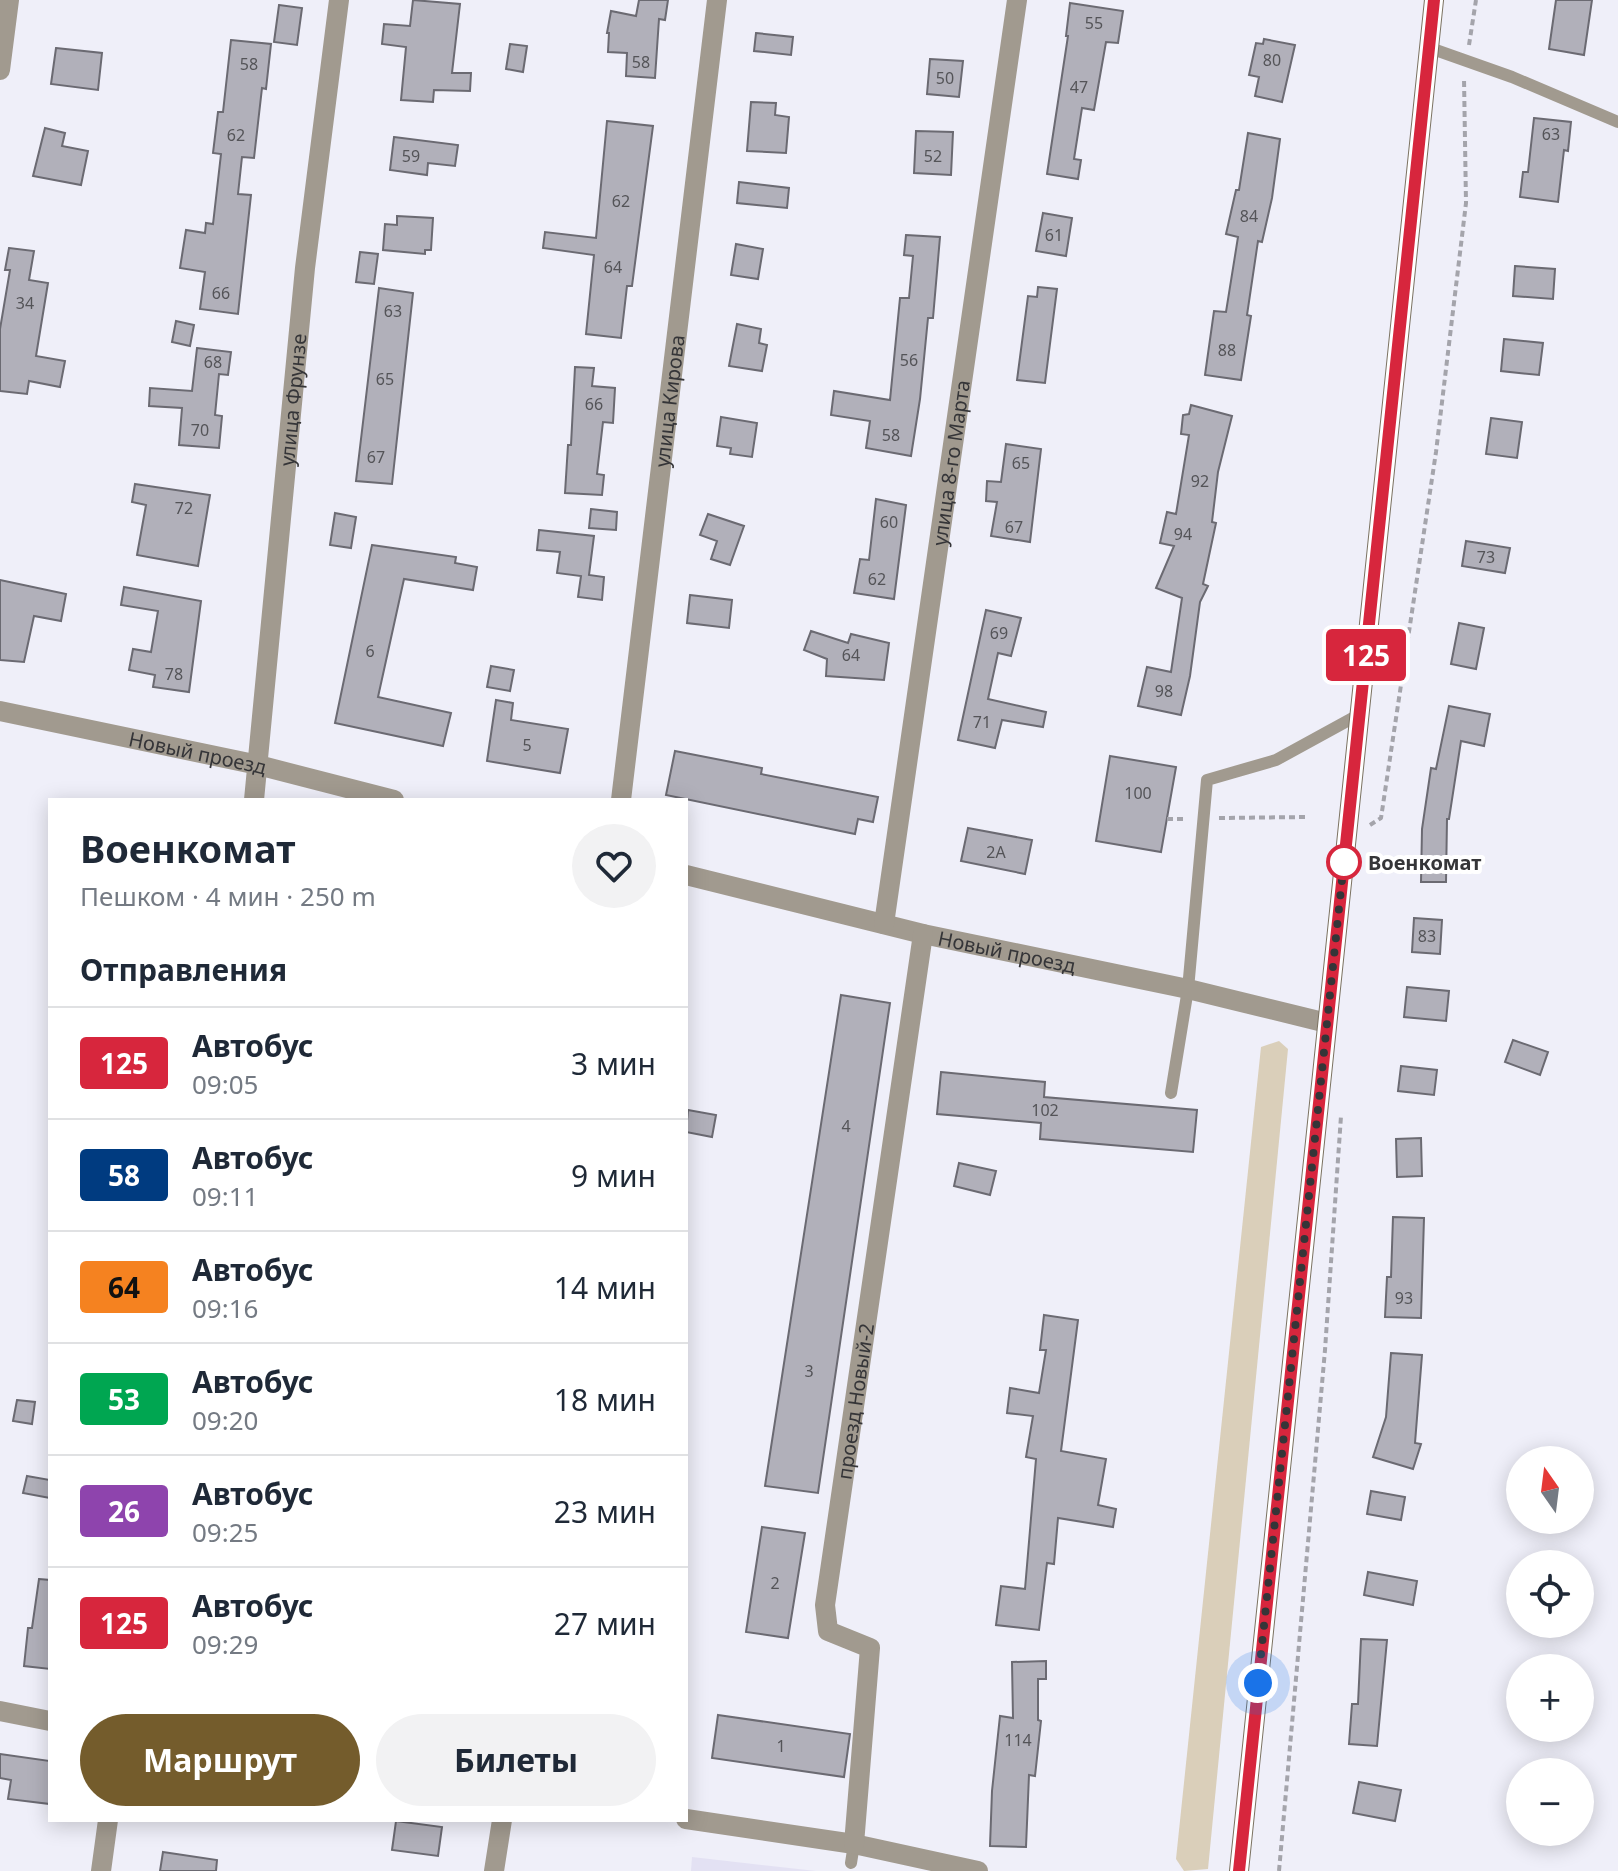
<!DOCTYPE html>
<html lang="ru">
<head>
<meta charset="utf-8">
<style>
	:root { --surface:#fff; --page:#f2f2f3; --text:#1f2937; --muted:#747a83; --line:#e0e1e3; --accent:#745c2c }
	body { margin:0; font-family:"Noto Sans",sans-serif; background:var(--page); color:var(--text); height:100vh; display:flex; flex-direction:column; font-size:30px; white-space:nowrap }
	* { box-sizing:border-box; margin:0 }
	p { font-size:26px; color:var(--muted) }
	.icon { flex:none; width:44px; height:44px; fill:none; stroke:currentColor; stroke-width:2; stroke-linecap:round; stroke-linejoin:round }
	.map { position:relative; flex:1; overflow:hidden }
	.side { position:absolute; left:48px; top:798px; width:640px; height:1024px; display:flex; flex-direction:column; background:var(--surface); border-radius:0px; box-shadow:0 4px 20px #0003 }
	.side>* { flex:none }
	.badge { padding:0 16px; border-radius:6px; font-size:28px; line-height:52px }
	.needle { width:52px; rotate:346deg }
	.tools { position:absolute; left:1506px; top:1446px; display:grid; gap:16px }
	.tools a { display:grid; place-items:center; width:88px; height:88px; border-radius:50%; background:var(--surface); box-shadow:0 4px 20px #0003; font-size:40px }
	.you { position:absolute; width:40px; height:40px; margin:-20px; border:6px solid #fff; border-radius:50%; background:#1a73e8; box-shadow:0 0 0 12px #1a73e833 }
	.map>.badge { position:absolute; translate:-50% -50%; box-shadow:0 0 0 4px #fff }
	h2 { padding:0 32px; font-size:30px; line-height:72px }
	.round { display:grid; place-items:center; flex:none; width:84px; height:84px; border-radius:42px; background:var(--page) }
	.overview { display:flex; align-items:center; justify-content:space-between; height:136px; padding:0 32px }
	h1 { font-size:38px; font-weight:700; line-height:60px }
	.action { display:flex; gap:16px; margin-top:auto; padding:16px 32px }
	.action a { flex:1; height:92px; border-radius:48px; background:var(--accent); color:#fff; font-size:32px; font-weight:700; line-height:92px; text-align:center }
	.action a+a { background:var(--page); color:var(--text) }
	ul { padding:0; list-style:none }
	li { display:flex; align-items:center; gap:24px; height:112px; padding:0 32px; border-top:2px solid var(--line) }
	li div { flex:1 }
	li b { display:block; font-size:30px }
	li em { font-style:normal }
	li .badge { min-width:88px; font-weight:700; text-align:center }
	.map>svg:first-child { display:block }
</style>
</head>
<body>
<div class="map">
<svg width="1618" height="1871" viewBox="0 0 1618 1871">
	<rect width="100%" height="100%" fill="#efeff9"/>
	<path fill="#e3e1f3" d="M692,1857L816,1871H691Z"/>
	<path fill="#dacfba" d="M1279,1041L1288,1049L1208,1869L1184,1871L1176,1859L1261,1047Z"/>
	<path fill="#b1b0ba" stroke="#6b6a72" stroke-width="2" d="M413,0L460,4L452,73H471L470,91L434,90L433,102L401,100L406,47L382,44L384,24L410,26Z
		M639,0H668L665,20L659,19L655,78L626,76L627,53L608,52L609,33H607L611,11L636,16Z
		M1556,0H1592L1584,55L1549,49Z
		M1070,3L1123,11L1118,43L1106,42L1094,110L1082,108L1074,159L1081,160L1078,179L1047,174L1068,36H1066Z
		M279,5L302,8L297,45L274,42Z
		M756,33L793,37L791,55L754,51Z
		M1264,39L1295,45L1282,102L1255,96L1259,77L1249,75L1256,43L1263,44Z
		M231,40L271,44L266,89L262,88L254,158L242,157L238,194L251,195L238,314L200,309L205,272L180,268L186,230L205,233L206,223L213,224L221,154L213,153L218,112H223Z
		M510,44L527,46L523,72L506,69Z
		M56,48L102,53L98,90L51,84Z
		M930,59L963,61L959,97L927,94Z
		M751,102L776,103L775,115L789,117L786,153L747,151Z
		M1534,118L1571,122L1568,151L1564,150L1558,202L1520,197L1523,172H1528Z
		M607,121L653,126L632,286H627L621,338L586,334L594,255L543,248L545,232L596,238Z
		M45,128L65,133L62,146L88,151L81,185L33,176Z
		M916,131L953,132L951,175L914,173Z
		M1248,133L1280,139L1272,198L1262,242L1258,241L1247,315L1251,316L1241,380L1205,375L1214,311L1226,312L1238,237L1226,234L1236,190H1239Z
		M394,137L458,145L455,166L428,163L427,175L390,170Z
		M739,182L789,188L787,208L737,203Z
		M1043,213L1072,218L1066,256L1036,251Z
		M397,216L433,218L431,250H425V254L383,250L385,224L397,225Z
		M906,235L940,237L933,318H928L920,399L911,456L866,448L870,421L831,415L834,391L890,400L900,298H909L913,256L904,255Z
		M736,244L763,249L758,279L731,275Z
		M9,248L34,251L29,280L48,283L36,356L65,361L60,387L29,381L27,394L0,391V329L10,270H5Z
		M360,252L378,254L374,284L356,282Z
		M1515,266L1555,269L1553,299L1513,296Z
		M1038,287L1057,289L1045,383L1017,380L1028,296L1037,297Z
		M379,288L413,293L392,484L356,481Z
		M176,321L194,325L190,346L172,342Z
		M737,324L761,329L759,343L767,345L762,371L729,366Z
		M1504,339L1543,343L1539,375L1501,371Z
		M197,348L231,352L228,375L219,374L215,415L222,416L219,448L179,445L182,408L149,406L150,388L192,391Z
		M575,367L594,368L592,386L615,388L613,423L603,422L597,474L604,475L602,495L565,493L568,445H571Z
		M1191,405L1232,416L1218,472L1212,522L1216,523L1203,584L1208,586L1200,602L1190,676L1181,715L1138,706L1147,667L1171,672L1182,598L1156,588L1174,546L1160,543L1167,512L1176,514L1189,435L1181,434L1183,415L1189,414Z
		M721,417L757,423L752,457L730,454L731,448L717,446Z
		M1491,418L1522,422L1517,458L1486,454Z
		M1006,444L1041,449L1030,542L991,536L997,502L986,501L987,481L1001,482Z
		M135,484L210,495L198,566L137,555L146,505L132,502Z
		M876,499L906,505L894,599L854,593L860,559L869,560Z
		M591,509L617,512L616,530L589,528Z
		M335,513L356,517L351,548L330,545Z
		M708,514L744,526L730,565L711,559L717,541L700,535Z
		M539,530L594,536L589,575L604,577L602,600L578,597L581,576L557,573L560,552L537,550Z
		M1466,541L1510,548L1505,573L1462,566Z
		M372,545L456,557L455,563L477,567L473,590L404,579L378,697L451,713L443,746L335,723Z
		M0,580L66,594L61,621L34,616L24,662L0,660Z
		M124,587L201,601L189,692L153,687L155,675L129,670L133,649L151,652L158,611L121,605Z
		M690,595L732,600L729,628L687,623Z
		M986,610L1021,618L1011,656L998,653L988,699L1046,712L1043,727L1002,720L995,748L958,740Z
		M1459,623L1484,628L1476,669L1451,664Z
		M811,631L848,643L851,634L889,643L884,680L826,676L827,659L804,650Z
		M491,666L514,670L510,691L487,687Z
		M496,700L513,703L511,720L568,729L560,773L487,761Z
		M1449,706L1490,714L1484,746L1461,741L1449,819H1447L1446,882H1421L1422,829L1431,768L1436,769Z
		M675,751L762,768L761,774L878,797L873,822L858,819L855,834L666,795Z
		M1110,756L1176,767L1161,852L1096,841Z
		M968,828L1032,840L1025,874L961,861Z
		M1414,918L1442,920L1440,954L1412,952Z
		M1407,987L1449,991L1446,1021L1404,1017Z
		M841,995L890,1003L818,1493L765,1486Z
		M1513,1040L1548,1052L1540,1075L1505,1062Z
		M1401,1066L1437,1070L1434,1095L1398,1091Z
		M941,1072L1045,1082L1044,1097L1197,1110L1193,1152L1040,1139L1041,1123L937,1114Z
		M688,1110L716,1115L712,1137L686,1132Z
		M1421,1138L1422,1176L1397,1177L1396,1139Z
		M959,1163L996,1171L990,1195L954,1186Z
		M1393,1217L1424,1218L1421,1318L1385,1317L1387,1277H1391Z
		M1044,1315L1078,1320L1061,1451L1106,1459L1098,1505L1116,1509L1113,1527L1058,1518L1054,1564L1047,1563L1039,1630L996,1625L1001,1586L1025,1589L1036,1459L1026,1457L1033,1416L1007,1413L1010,1388L1039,1393L1046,1350H1040Z
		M1391,1353L1422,1355L1415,1443L1421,1444L1413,1469L1373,1457L1386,1417Z
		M17,1400L35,1402L32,1424L13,1421Z
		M27,1476L50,1480V1498L23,1493Z
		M1371,1491L1405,1497L1401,1520L1367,1514Z
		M762,1527L805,1533L788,1638L746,1632Z
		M1368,1572L1417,1581L1413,1605L1364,1595Z
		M39,1579L50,1580V1669L24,1666L28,1628H32Z
		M1361,1639L1387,1640L1377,1746L1349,1744L1352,1704H1358Z
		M1046,1661V1679H1038V1720L1041,1721L1035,1776L1029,1775L1026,1847L990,1846L992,1791L1000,1716L1013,1718L1012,1662Z
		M718,1715L850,1734L844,1777L712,1758Z
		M0,1754L50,1761V1804L8,1799L11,1780L0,1778Z
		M1359,1782L1401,1790L1395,1821L1353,1813Z
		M396,1821L442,1827L438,1856L392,1850Z
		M163,1852L217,1860L216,1871H160Z"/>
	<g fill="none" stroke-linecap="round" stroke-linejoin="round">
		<path stroke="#a4a4ab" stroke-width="4" stroke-dasharray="6 4" stroke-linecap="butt" d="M1469,45L1476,0
			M1219,818L1308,817
			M1167,819H1186
			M1370,825L1381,818L1436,452L1466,203L1464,78
			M1279,1871L1325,1350L1341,1116"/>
		<path stroke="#a19a8f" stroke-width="12" d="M1430,48L1512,77L1618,122
			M1171,1093L1188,989L1207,780L1276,760L1360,714
			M851,1863L854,1844"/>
		<g stroke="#a19a8f" stroke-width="20">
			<path d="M0,70L9,0"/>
			<path id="s1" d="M0,711L258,765L394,800"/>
			<path id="s2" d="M254,800L305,268L339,0"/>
			<path id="s3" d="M621,800L717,0"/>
			<path id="s4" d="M686,875L923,934L1188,989L1327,1023"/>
			<path id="s5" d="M884,924L1017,0"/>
			<path d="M0,1711L50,1721"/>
			<path d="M686,1819L854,1844L978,1871"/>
			<path id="s6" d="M854,1844L870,1648L828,1631L825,1605L923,934"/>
			<path d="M101,1871L108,1820"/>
			<path d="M494,1871L502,1820"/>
		</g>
		<path stroke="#7b7261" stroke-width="20" d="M1239,1871L1434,0"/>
	</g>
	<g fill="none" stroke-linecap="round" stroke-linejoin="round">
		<g stroke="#fff" stroke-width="18">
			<path id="line" d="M1239,1871L1434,0"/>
		</g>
		<use href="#line" stroke="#d7263d" stroke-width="12"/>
		<path stroke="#353538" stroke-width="8" stroke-dasharray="0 14.4" d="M1258,1683L1345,851L1344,862"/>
	</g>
	<circle fill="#fff" stroke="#d7263d" stroke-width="4" cx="1344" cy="862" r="16"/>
	<g text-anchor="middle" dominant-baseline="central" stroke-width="8" stroke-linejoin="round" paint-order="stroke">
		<g font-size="16" fill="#545458">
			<text x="1094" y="23">55</text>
			<text x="1272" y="60">80</text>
			<text x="641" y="62">58</text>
			<text x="249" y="64">58</text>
			<text x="945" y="78">50</text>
			<text x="1079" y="87">47</text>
			<text x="1551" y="134">63</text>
			<text x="236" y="135">62</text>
			<text x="411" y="156">59</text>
			<text x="933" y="156">52</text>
			<text x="621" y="201">62</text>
			<text x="1249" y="216">84</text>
			<text x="1054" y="235">61</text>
			<text x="613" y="267">64</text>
			<text x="221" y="293">66</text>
			<text x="25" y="303">34</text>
			<text x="393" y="311">63</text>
			<text x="1227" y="350">88</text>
			<text x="909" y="360">56</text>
			<text x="213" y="362">68</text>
			<text x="385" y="379">65</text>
			<text x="594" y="404">66</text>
			<text x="200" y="430">70</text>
			<text x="891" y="435">58</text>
			<text x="376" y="457">67</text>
			<text x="1021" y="463">65</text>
			<text x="1200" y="481">92</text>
			<text x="184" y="508">72</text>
			<text x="889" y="522">60</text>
			<text x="1014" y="527">67</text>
			<text x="1183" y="534">94</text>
			<text x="1486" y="557">73</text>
			<text x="877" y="579">62</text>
			<text x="999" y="633">69</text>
			<text x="370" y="651">6</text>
			<text x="851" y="655">64</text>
			<text x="174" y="674">78</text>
			<text x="1164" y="691">98</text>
			<text x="982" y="722">71</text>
			<text x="527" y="745">5</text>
			<text x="1138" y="793">100</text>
			<text x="996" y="852">2А</text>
			<text x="1427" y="936">83</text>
			<text x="1045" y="1110">102</text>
			<text x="846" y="1126">4</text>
			<text x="1404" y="1298">93</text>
			<text x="809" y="1371">3</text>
			<text x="775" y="1583">2</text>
			<text x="1018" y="1740">114</text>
			<text x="781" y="1746">1</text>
		</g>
		<g font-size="20" fill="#353538" stroke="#fff">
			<text stroke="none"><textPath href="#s2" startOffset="402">улица Фрунзе</textPath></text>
			<text stroke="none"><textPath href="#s3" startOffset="402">улица Кирова</textPath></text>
			<text stroke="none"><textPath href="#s5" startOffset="466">улица 8-го Марта</textPath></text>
			<text stroke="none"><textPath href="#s1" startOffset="202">Новый проезд</textPath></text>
			<text stroke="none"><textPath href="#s4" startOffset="330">Новый проезд</textPath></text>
			<text stroke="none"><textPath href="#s6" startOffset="474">проезд Новый-2</textPath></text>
		</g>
		<g font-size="20" font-weight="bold" fill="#353538" stroke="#fff" text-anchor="start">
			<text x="1368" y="862">Военкомат</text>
		</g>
	</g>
</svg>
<div class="tools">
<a><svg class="needle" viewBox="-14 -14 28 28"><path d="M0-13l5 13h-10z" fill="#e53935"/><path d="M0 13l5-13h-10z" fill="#747a83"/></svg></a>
<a><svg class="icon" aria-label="locate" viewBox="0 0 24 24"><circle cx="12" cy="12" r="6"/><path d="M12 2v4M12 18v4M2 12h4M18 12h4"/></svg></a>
<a>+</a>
<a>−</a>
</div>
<div class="you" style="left:1258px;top:1683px"></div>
<b class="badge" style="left:1366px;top:655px;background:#d7263d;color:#fff">125</b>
<section class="side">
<div class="overview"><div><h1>Военкомат</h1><p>Пешком · 4 мин · 250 m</p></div><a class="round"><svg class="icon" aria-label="heart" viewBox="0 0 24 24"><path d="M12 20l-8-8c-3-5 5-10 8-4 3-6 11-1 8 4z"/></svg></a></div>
<h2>Отправления</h2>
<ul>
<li><span class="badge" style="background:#d7263d;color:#fff">125</span><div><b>Автобус</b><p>09:05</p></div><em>3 мин</em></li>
<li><span class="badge" style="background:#003b80;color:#fff">58</span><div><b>Автобус</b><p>09:11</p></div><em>9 мин</em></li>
<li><span class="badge" style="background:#f58220;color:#111">64</span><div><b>Автобус</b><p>09:16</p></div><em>14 мин</em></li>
<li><span class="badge" style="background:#00a651;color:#fff">53</span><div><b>Автобус</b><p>09:20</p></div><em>18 мин</em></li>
<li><span class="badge" style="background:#8e44ad;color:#fff">26</span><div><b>Автобус</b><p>09:25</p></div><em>23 мин</em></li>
<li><span class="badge" style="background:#d7263d;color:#fff">125</span><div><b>Автобус</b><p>09:29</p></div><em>27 мин</em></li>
</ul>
<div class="action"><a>Маршрут</a><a>Билеты</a></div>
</section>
</div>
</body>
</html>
